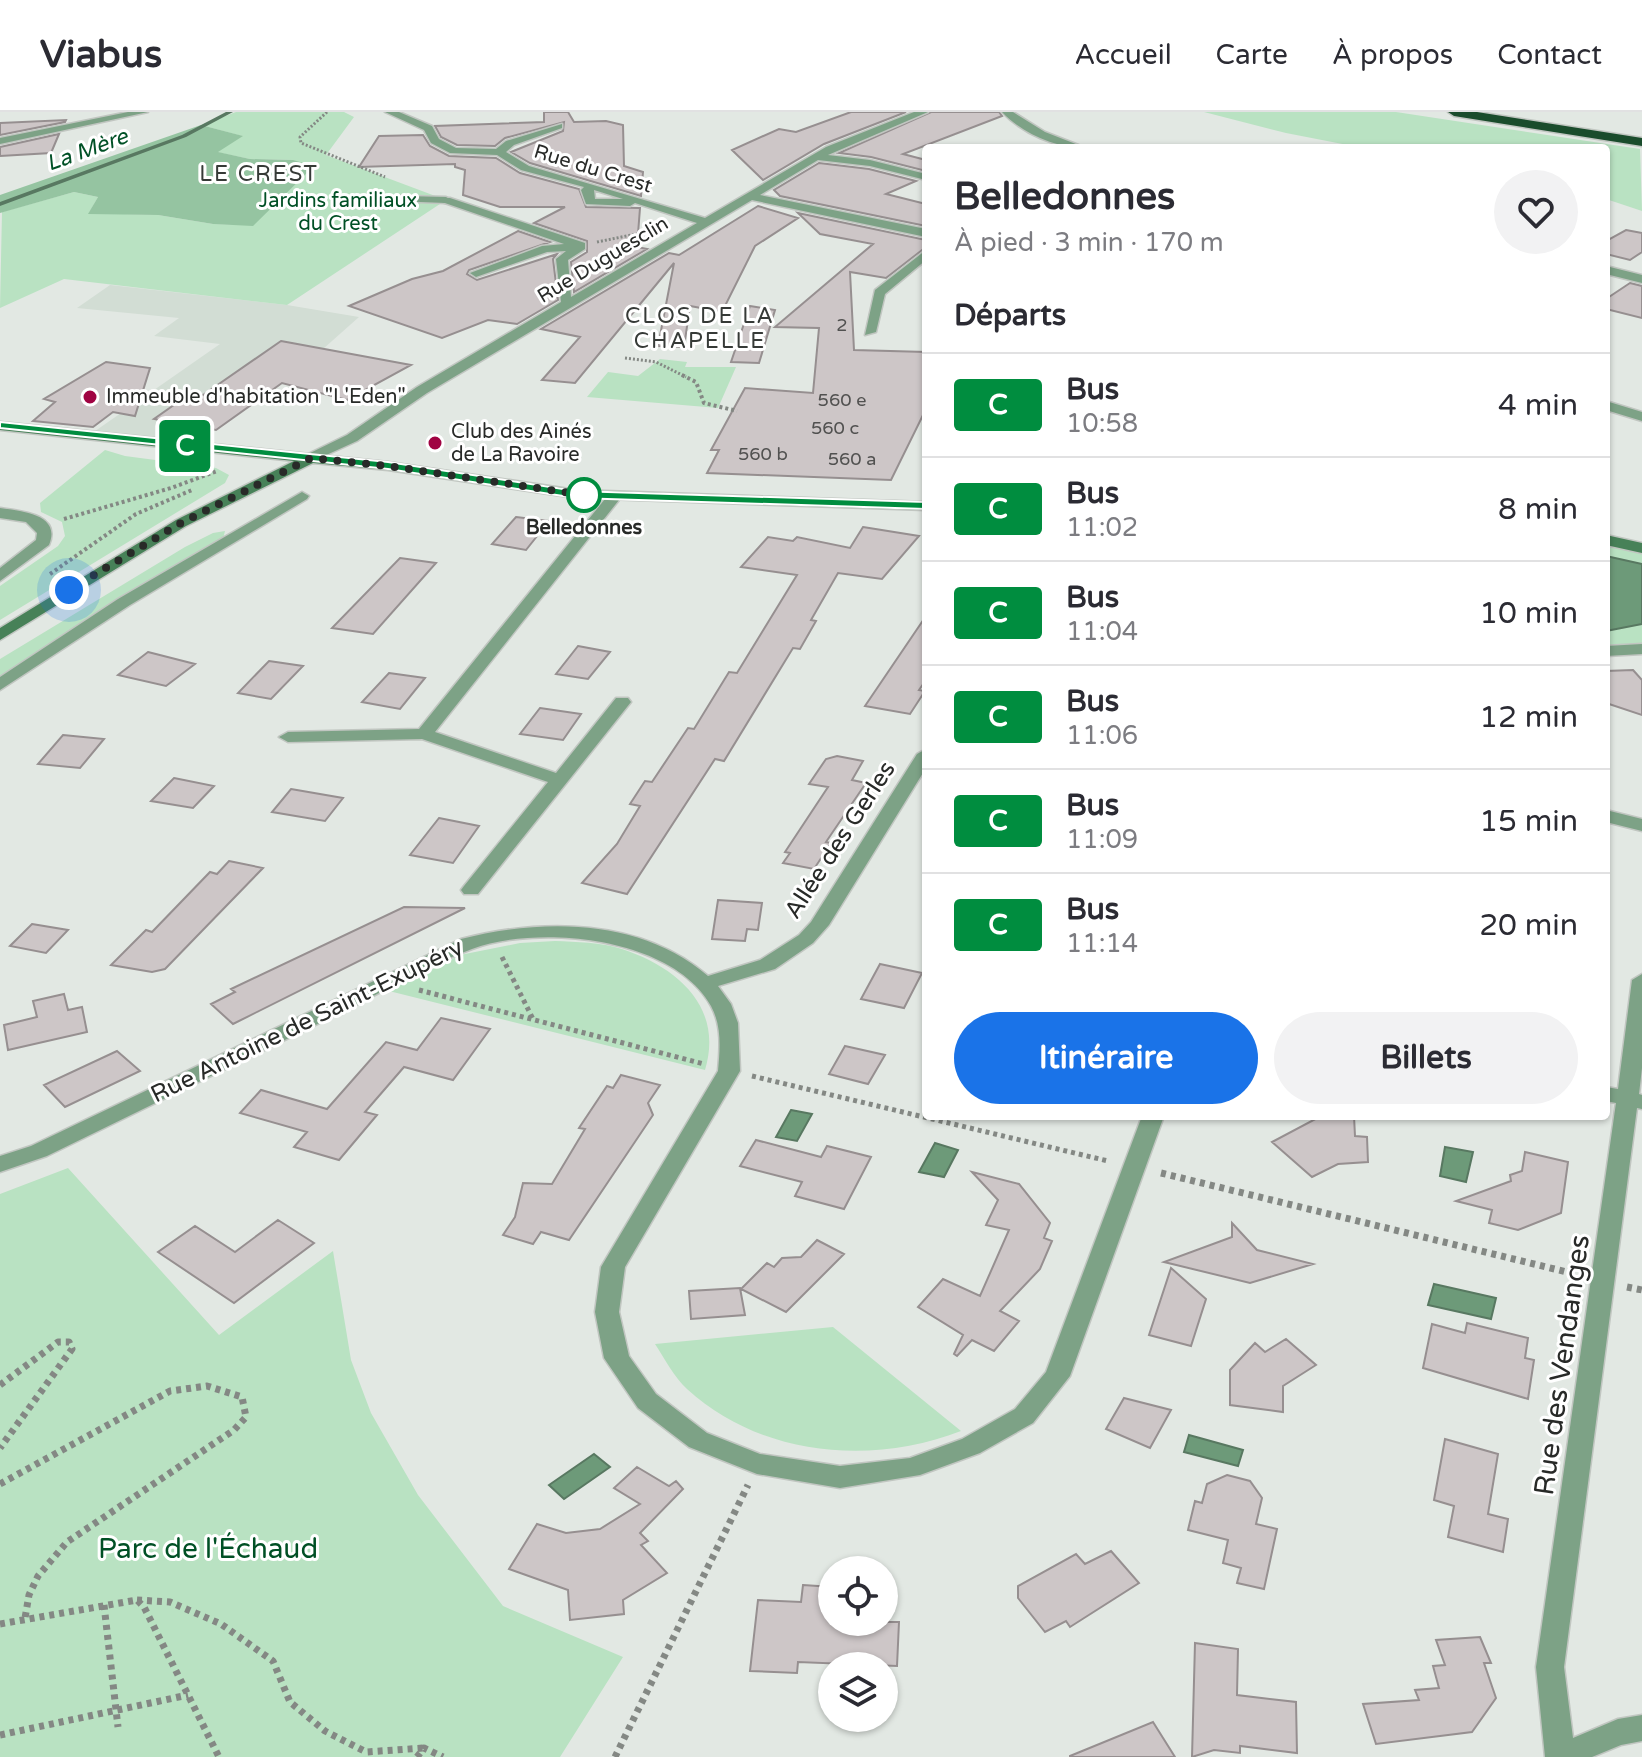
<!DOCTYPE html>
<html lang="fr">
<head>
<meta charset="utf-8">
<style>
	:root { --surface:#fff; --page:#f2f2f3; --text:#2b2b33; --muted:#7c7c81; --line:#e1e1e2; --accent:#1a73e8 }
	body { margin:0; font-family:"Varela Round",sans-serif; background:var(--page); color:var(--text); height:100vh; display:flex; flex-direction:column; font-size:30px; white-space:nowrap }
	* { box-sizing:border-box; margin:0 }
	p { font-size:26px; color:var(--muted) }
	.icon { flex:none; width:44px; height:44px; fill:none; stroke:currentColor; stroke-width:2; stroke-linecap:round; stroke-linejoin:round }
	.map { position:relative; flex:1; overflow:hidden }
	.drawer { position:absolute; left:922px; top:32px; width:688px; height:976px; display:flex; flex-direction:column; background:var(--surface); border-radius:8px; box-shadow:0 2px 6px #0004 }
	.drawer>* { flex:none }
	.badge { padding:0 16px; border-radius:6px; font-size:28px; line-height:52px }
	.tools { position:absolute; left:818px; top:1444px; display:grid; gap:16px }
	.tools a { display:grid; place-items:center; width:80px; height:80px; border-radius:50%; background:var(--surface); box-shadow:0 2px 6px #0004; font-size:40px }
	.you { position:absolute; width:40px; height:40px; margin:-20px; border:6px solid #fff; border-radius:50%; background:#1a73e8; box-shadow:0 0 0 12px #1a73e833 }
	.map>.badge { position:absolute; translate:-50% -50%; box-shadow:0 0 0 4px #fff }
	h2 { padding:0 32px; font-size:30px; line-height:72px }
	.round { display:grid; place-items:center; flex:none; width:84px; height:84px; border-radius:42px; background:var(--page) }
	.headline { display:flex; align-items:center; justify-content:space-between; height:136px; padding:0 32px }
	h1 { font-size:38px; font-weight:700; line-height:60px }
	.action { display:flex; gap:16px; margin-top:auto; padding:16px 32px }
	.action a { flex:1; height:92px; border-radius:48px; background:var(--accent); color:#fff; font-size:32px; font-weight:700; line-height:92px; text-align:center }
	.action a+a { background:var(--page); color:var(--text) }
	ul { padding:0; list-style:none }
	li { display:flex; align-items:center; gap:24px; height:104px; padding:0 32px; border-top:2px solid var(--line) }
	li div { flex:1 }
	li b { display:block; font-size:30px }
	li em { font-style:normal }
	li .badge { min-width:88px; font-weight:700; text-align:center }
	header { display:flex; align-items:center; gap:48px; box-sizing:border-box; height:112px; padding:0 40px; background:var(--surface); border-bottom:2px solid var(--line) }
	header strong { font-size:38px }
	nav { display:flex; gap:44px; margin-inline-start:auto; font-size:28px }
	.map>svg:first-child { display:block }
</style>
</head>
<body>
<header>
<strong>Viabus</strong>
<nav><a>Accueil</a><a>Carte</a><a>À propos</a><a>Contact</a></nav>
</header>
<div class="map">
<svg width="1642" height="1645" viewBox="0 0 1642 1645">
	<rect width="100%" height="100%" fill="#e2e8e3"/>
	<path fill="#d2ddd4" d="M110,173L287,193L359,205L323,237L193,335L88,324L220,232L154,224L179,206L77,196Z"/>
	<path fill="#b9e2c2" d="M236,0H344L354,5L326,43L446,88L287,193L64,167L0,196L2,100L74,80L98,85L89,101L158,103L213,112L253,113L293,48L250,47L216,40L242,24L201,13Z
		M1204,0H1396L1640,37L1642,99L1606,87V36H1363L1286,21Z
		M660,247L687,250L685,255H736L718,296L587,285L608,260L638,264Z
		M105,338L125,344L216,356L229,363L225,371L0,508V474L58,434L65,424L62,410L41,400L40,391Z
		M225,419L223,427L98,499L0,565V547L185,435L213,421Z
		M1606,434L1642,441V532L1606,534Z
		M555,829C576,830 601,830 622,837C677,855 724,895 705,958L389,879L460,843L520,831Z
		M68,1056L219,1223L333,1139L351,1248L371,1301L418,1383L503,1494L623,1545L560,1645H0V1082Z
		M833,1215L961,1319C871,1354 760,1344 687,1277C674,1265 665,1247 655,1232Z"/>
	<path fill="#95c4a1" d="M201,13L243,24L218,40L250,47L293,48L314,54L253,114L213,112L158,103L88,102L98,85L74,80L0,101V83Z"/>
	<path fill="#6d9a79" stroke="#587861" stroke-width="2" d="M1606,444L1642,452V512L1606,519Z
		M791,998L812,1002L797,1029L776,1025Z
		M935,1031L958,1038L944,1065L919,1060Z
		M1445,1035L1473,1040L1466,1070L1440,1064Z
		M1434,1172L1496,1186L1491,1207L1428,1193Z
		M1189,1323L1243,1338L1238,1354L1184,1340Z
		M594,1342L610,1355L564,1387L549,1373Z"/>
	<g fill="none" stroke-linecap="round" stroke-linejoin="round">
		<path fill="#587861" fill-rule="evenodd" d="M226,0H233L186,25L0,94V90L182,23Z"/>
	</g>
	<path fill="#cdc6c7" stroke="#968f90" stroke-width="2" d="M544,0H568L574,10L606,9L623,13L624,54L643,60L641,84L530,51L511,40L563,19L564,10L505,26L495,34L457,33L441,25L435,14L544,10Z
		M851,0H906L824,32L763,68L732,38L779,17L796,20Z
		M931,0H999L1002,4L903,42L926,48V59L871,45L839,41Z
		M66,8L65,10L0,23V11Z
		M59,22L51,41L0,44V35Z
		M423,23L430,34L449,44L496,46L520,61L579,77L586,95L640,96L637,135L647,137L574,180L571,150L587,140V129L534,111L565,95H500L463,83L465,58L455,55V52L359,55L379,24Z
		M819,51L869,57L916,69L886,82L926,92V114L780,84L774,78Z
		M758,94L798,106L755,134L722,200L690,194L684,235L658,234L674,151L575,271L542,268L580,225L541,217L669,141L679,143Z
		M798,101L926,128V135L886,166L850,160L854,238L926,240V297L891,368L707,361L719,338H711L745,276L813,281L819,216L775,215L873,132L820,122Z
		M1626,118L1642,121V140L1630,148L1606,142V129Z
		M518,119L550,130L469,158L467,162L477,168L557,142L553,147L558,188L517,212L488,208L442,226L349,194L412,167L443,159Z
		M1630,171L1642,174V206L1606,197V187Z
		M750,194L775,198L759,251L731,250Z
		M281,229L411,253L347,288L282,271L216,318L154,307L191,281L203,283Z
		M106,250L150,256L135,304L113,300L93,315L33,309L55,290L44,287Z
		M516,405L549,409L526,438L492,432Z
		M863,415L919,424L882,467L838,461L811,508L816,509L800,537L793,536L724,649L715,647L627,782L582,771L617,732L640,694L630,692L645,669L652,670L688,616L694,617L729,560L737,561L797,463L741,455L768,425L793,429L797,425L850,436Z
		M400,446L436,451L373,522L332,516Z
		M926,504V568L919,578L925,579L910,602L865,594Z
		M578,534L610,540L588,567L556,562Z
		M148,540L195,552L166,574L118,563Z
		M269,549L303,554L271,587L238,581Z
		M1633,558L1642,568V603L1606,591V559Z
		M389,561L425,566L400,597L362,590Z
		M540,596L581,602L563,628L520,622Z
		M63,623L104,627L80,656L38,652Z
		M837,644L863,649L852,668L866,671L826,730L831,731L814,757L783,751L790,741L785,740L828,675L809,672L826,647Z
		M174,666L214,674L193,696L151,689Z
		M291,677L343,686L325,709L272,700Z
		M439,706L479,714L453,751L410,743Z
		M229,749L263,756L165,857L152,860L111,853L146,818L152,820L210,760L217,762Z
		M718,788L762,791L758,818L747,817L745,829L712,827Z
		M404,795L465,796L233,912L211,892L235,880L231,877Z
		M32,812L68,818L46,841L10,834Z
		M880,852L922,861L904,896L861,887Z
		M64,882L68,898L82,895L87,920L8,938L4,913L37,905L33,889Z
		M441,906L490,917L453,968L404,955L365,1000L377,1003L339,1048L294,1035L307,1020L240,1001L261,978L327,997L386,930L417,938Z
		M845,934L885,943L868,972L829,962Z
		M117,939L140,959L65,995L44,973Z
		M621,963L660,973L648,991L653,1003L569,1128L541,1120L533,1132L503,1123L515,1105L523,1071L552,1072L585,1017L579,1016L607,974L613,976Z
		M1321,1004H1354L1355,1024L1367,1025L1368,1050L1338,1052L1312,1065L1272,1030Z
		M756,1028L821,1045L827,1034L871,1045L844,1097L795,1084L802,1070L740,1054Z
		M1525,1040L1568,1050L1561,1101L1518,1118L1489,1111L1492,1098L1456,1089L1511,1069L1510,1063L1522,1059Z
		M972,1060L1019,1072L1050,1111L1044,1126L1052,1129L1040,1157L1000,1199L1019,1209L994,1239L972,1228L957,1244L954,1242L963,1223L918,1195L943,1167L980,1184L1009,1118L986,1113L998,1088Z
		M278,1108L314,1131L234,1191L158,1140L195,1114L235,1140Z
		M1232,1111L1257,1138L1313,1152L1250,1171L1164,1150L1232,1125Z
		M817,1128L844,1142L786,1200L741,1177L767,1151L774,1155L782,1146L801,1145Z
		M1171,1156L1206,1187L1191,1234L1149,1223Z
		M740,1176L745,1203L691,1207L689,1179Z
		M1467,1211L1528,1226L1525,1246L1534,1248L1528,1287L1423,1256L1432,1212L1465,1221Z
		M1286,1227L1316,1253L1283,1274V1300L1230,1293V1258L1255,1231L1265,1240Z
		M1124,1286L1171,1298L1150,1336L1106,1317Z
		M1445,1327L1498,1342L1488,1402L1508,1407L1503,1440L1448,1425L1454,1394L1434,1388Z
		M637,1355L669,1374L676,1369L683,1377L640,1421L648,1429L641,1433L667,1461L623,1488L624,1502L570,1508L568,1478L509,1457L537,1412L566,1421L600,1417L640,1392L614,1376Z
		M1227,1363L1250,1369L1262,1386L1256,1412L1277,1417L1264,1477L1237,1471L1241,1456L1223,1451L1228,1428L1188,1418L1195,1389L1202,1391L1207,1372Z
		M1111,1439L1139,1471L1070,1515L1066,1509L1045,1520L1018,1486V1474L1076,1442L1085,1452Z
		M803,1473L832,1475V1510H899L897,1554L798,1550L797,1561L750,1559L758,1488L801,1490Z
		M1480,1525L1491,1551H1484L1496,1586L1472,1620L1376,1632L1363,1592L1419,1588L1415,1578L1439,1576L1433,1554L1445,1553L1436,1528Z
		M1195,1531L1238,1537L1237,1583L1296,1590L1297,1641L1240,1634V1641L1214,1638L1192,1645Z
		M1153,1610L1175,1645H1070V1644Z"/>
	<g fill="none" stroke-linecap="round" stroke-linejoin="round">
		<g stroke="#c1c6c1" stroke-width="3">
			<path id="service" d="M363,83L446,85L451,88L446,91L367,88L362,85Z"/>
		</g>
		<g stroke="#c1c6c1" stroke-width="3">
			<path id="minor" d="M128,0H148L0,32V26Z
				M385,0H399L432,14L439,27L456,36L496,37L506,29L562,12V16L514,33L506,40L529,54L705,106L826,35L914,0H928L828,43L870,48L926,62V68L870,54L818,48L760,83L926,117V125L752,88L427,281L357,329L311,350L304,346L306,343L347,323L417,275L561,190L556,147L566,139L547,140L476,165L470,161L542,134L564,132L442,90V86H450L585,131V137L568,148L571,185L697,111L635,91L630,94L586,92L581,78L584,75L521,58L497,43L450,41L431,31L424,18ZM594,78L623,87H595Z
				M1002,0H1013L1045,20L1086,36C1056,36 1023,22 1002,0Z
				M926,138V148L885,182L876,220L865,223L875,178Z
				M1606,154L1642,163V171L1606,162Z
				M1606,289L1642,300V309L1606,298Z
				M302,380L309,384L307,387L130,493L0,578V565L118,487Z
				M614,381L621,385L619,388L435,620L556,661L616,586H628L631,590L478,782H464L461,778L464,774L548,670L422,627L288,630L279,625L288,620L419,617L609,382Z
				M0,396C21,399 62,402 49,433L0,469V456L36,428L37,421L26,410L0,406Z
				M1642,532V542L1606,544V534Z
				M926,637V656L829,813L813,831L775,857L718,874L731,892L738,911L740,959L625,1155L619,1200L629,1244L656,1282L707,1321L760,1342L840,1354L910,1346L962,1327L1015,1297L1046,1260L1142,1004H1164L1070,1264L1033,1311L980,1341L920,1363L840,1376L757,1362L689,1335L638,1296L604,1246L595,1200L601,1155L718,959C720,937 722,914 711,894C673,825 539,812 472,837C426,854 381,881 336,903C240,950 143,997 47,1044L0,1060V1044L31,1034L461,827C543,806 641,806 708,864L760,848L799,823L811,810L917,642Z
				M1606,698L1642,707V719L1606,710Z
				M1642,862V956L1639,982L1642,983V997L1637,996L1564,1555L1573,1626L1618,1607L1642,1603V1629L1621,1633L1592,1645H1545L1536,1555L1616,991L1606,989V975L1618,977L1632,868Z"/>
		</g>
		<g stroke="#c1c6c1" stroke-width="3">
			<path id="secondary" d="M0,310L388,350L576,378L926,390V398L576,386L388,358L313,351L186,414L0,528V516L176,408L294,349L0,318Z
				M1606,423L1642,431V441L1606,433Z"/>
		</g>
		<g stroke="#c1c6c1" stroke-width="3">
			<path id="motorway" d="M1448,0H1477L1642,26V34L1454,4Z"/>
		</g>
		<path stroke="#848884" stroke-width="3" stroke-dasharray="2 2" stroke-linecap="butt" d="M327,0L300,25L301,31L385,65
			M597,130L646,120
			M625,246L656,250L686,265"/>
		<path stroke="#848884" stroke-width="4" stroke-dasharray="3 3" stroke-linecap="butt" d="M682,263L696,270L704,291L737,299
			M64,407L171,376L217,359
			M50,462L136,402L192,378"/>
		<path stroke="#848884" stroke-width="5" stroke-dasharray="4 4" stroke-linecap="butt" d="M502,845L533,907
			M419,878L704,952
			M752,964L1108,1049"/>
		<path stroke="#848884" stroke-width="7" stroke-dasharray="5 5" stroke-linecap="butt" d="M1161,1061L1575,1162
			M1627,1175L1642,1178
			M0,1273L58,1230H69L72,1237L0,1336
			M0,1372L170,1279L207,1274L242,1285L246,1305L234,1318L67,1430L38,1464L29,1483L25,1506
			M137,1488L170,1490L221,1512L273,1549L290,1590L325,1619L366,1640L424,1636
			M104,1493L118,1615
			M0,1512L137,1488L144,1495L219,1645
			M0,1623L188,1583
			M417,1645L424,1636L443,1645
			M615,1645L748,1373"/>
		<use href="#service" fill="#7da286" fill-rule="evenodd"/>
		<use href="#minor" fill="#7da286" fill-rule="evenodd"/>
		<use href="#secondary" fill="#478158" fill-rule="evenodd"/>
		<use href="#motorway" fill="#1a4c2c" fill-rule="evenodd"/>
	</g>
	<path fill="#008d3f" stroke="#fff" stroke-width="2" d="M0,310L388,350L576,379L926,390L932,394L926,397L576,386L388,357L0,316Z"/>
	<g fill="none" stroke-linecap="round" stroke-linejoin="round">
		<path stroke="#282a28" stroke-width="8" stroke-dasharray="0 14.4" d="M69,478L181,411L311,346L388,354L584,383"/>
	</g>
	<g fill="#a00342" stroke="#fff" stroke-width="3">
		<circle cx="90" cy="285" r="8"/>
		<circle cx="435" cy="331" r="8"/>
	</g>
	<circle fill="#fff" stroke="#008d3f" stroke-width="4" cx="584" cy="383" r="16"/>
	<g text-anchor="middle" dominant-baseline="central" stroke-width="6" stroke-linejoin="round" paint-order="stroke">
		<g font-size="18" fill="#515150">
			<text x="842" y="213">2</text>
			<text x="842" y="288">560 e</text>
			<text x="835" y="316">560 c</text>
			<text x="763" y="342">560 b</text>
			<text x="852" y="347">560 a</text>
		</g>
		<g font-size="20" fill="#282a28" stroke="#fff">
			<text transform="translate(593 57) rotate(17)">Rue du Crest</text>
			<text transform="translate(603 148) rotate(-31)">Rue Duguesclin</text>
		</g>
		<g font-size="20" fill="#005025" stroke="#fff">
			<text x="338" y="89">Jardins familiaux<tspan x="338" dy="23">du Crest</tspan></text>
		</g>
		<g font-size="20" fill="#282a28" stroke="#fff" text-anchor="start">
			<text x="106" y="285">Immeuble d'habitation "L'Eden"</text>
			<text x="451" y="320">Club des Ainés<tspan x="451" dy="23">de La Ravoire</tspan></text>
		</g>
		<g font-size="20" font-weight="bold" fill="#282a28" stroke="#fff">
			<text x="584" y="416">Belledonnes</text>
		</g>
		<g font-size="22" font-style="italic" fill="#005126" stroke="#fff">
			<text transform="translate(87 38) rotate(-20)">La Mère</text>
		</g>
		<g font-size="22" letter-spacing="2" fill="#363a37" stroke="#fff">
			<text x="259" y="62">LE CREST</text>
			<text x="700" y="204">CLOS DE LA<tspan x="700" dy="25">CHAPELLE</tspan></text>
		</g>
		<g font-size="24" fill="#282a28" stroke="#fff">
			<text transform="translate(840 728) rotate(-57)">Allée des Gerles</text>
			<text transform="translate(307 909) rotate(-26)">Rue Antoine de Saint-Exupéry</text>
		</g>
		<g font-size="28" fill="#282a28" stroke="#fff">
			<text transform="translate(1562 1253) rotate(-82)">Rue des Vendanges</text>
		</g>
		<g font-size="28" fill="#005025" stroke="#fff">
			<text x="208" y="1437">Parc de l'Échaud</text>
		</g>
	</g>
</svg>
<div class="tools">
<a><svg class="icon" aria-label="locate" viewBox="0 0 24 24"><circle cx="12" cy="12" r="6"/><path d="M12 2v4M12 18v4M2 12h4M18 12h4"/></svg></a>
<a><svg class="icon" aria-label="layers" viewBox="0 0 24 24"><path d="M12 4l9 5-9 5-9-5zM3 14l9 5 9-5"/></svg></a>
</div>
<div class="you" style="left:69px;top:478px"></div>
<b class="badge" style="left:185px;top:334px;background:#008d3f;color:#fff">C</b>
<section class="drawer">
<div class="headline"><div><h1>Belledonnes</h1><p>À pied · 3 min · 170 m</p></div><a class="round"><svg class="icon" aria-label="heart" viewBox="0 0 24 24"><path d="M12 20l-8-8c-3-5 5-10 8-4 3-6 11-1 8 4z"/></svg></a></div>
<h2>Départs</h2>
<ul>
<li><span class="badge" style="background:#008d3f;color:#fff">C</span><div><b>Bus</b><p>10:58</p></div><em>4 min</em></li>
<li><span class="badge" style="background:#008d3f;color:#fff">C</span><div><b>Bus</b><p>11:02</p></div><em>8 min</em></li>
<li><span class="badge" style="background:#008d3f;color:#fff">C</span><div><b>Bus</b><p>11:04</p></div><em>10 min</em></li>
<li><span class="badge" style="background:#008d3f;color:#fff">C</span><div><b>Bus</b><p>11:06</p></div><em>12 min</em></li>
<li><span class="badge" style="background:#008d3f;color:#fff">C</span><div><b>Bus</b><p>11:09</p></div><em>15 min</em></li>
<li><span class="badge" style="background:#008d3f;color:#fff">C</span><div><b>Bus</b><p>11:14</p></div><em>20 min</em></li>
</ul>
<div class="action"><a>Itinéraire</a><a>Billets</a></div>
</section>
</div>
</body>
</html>
